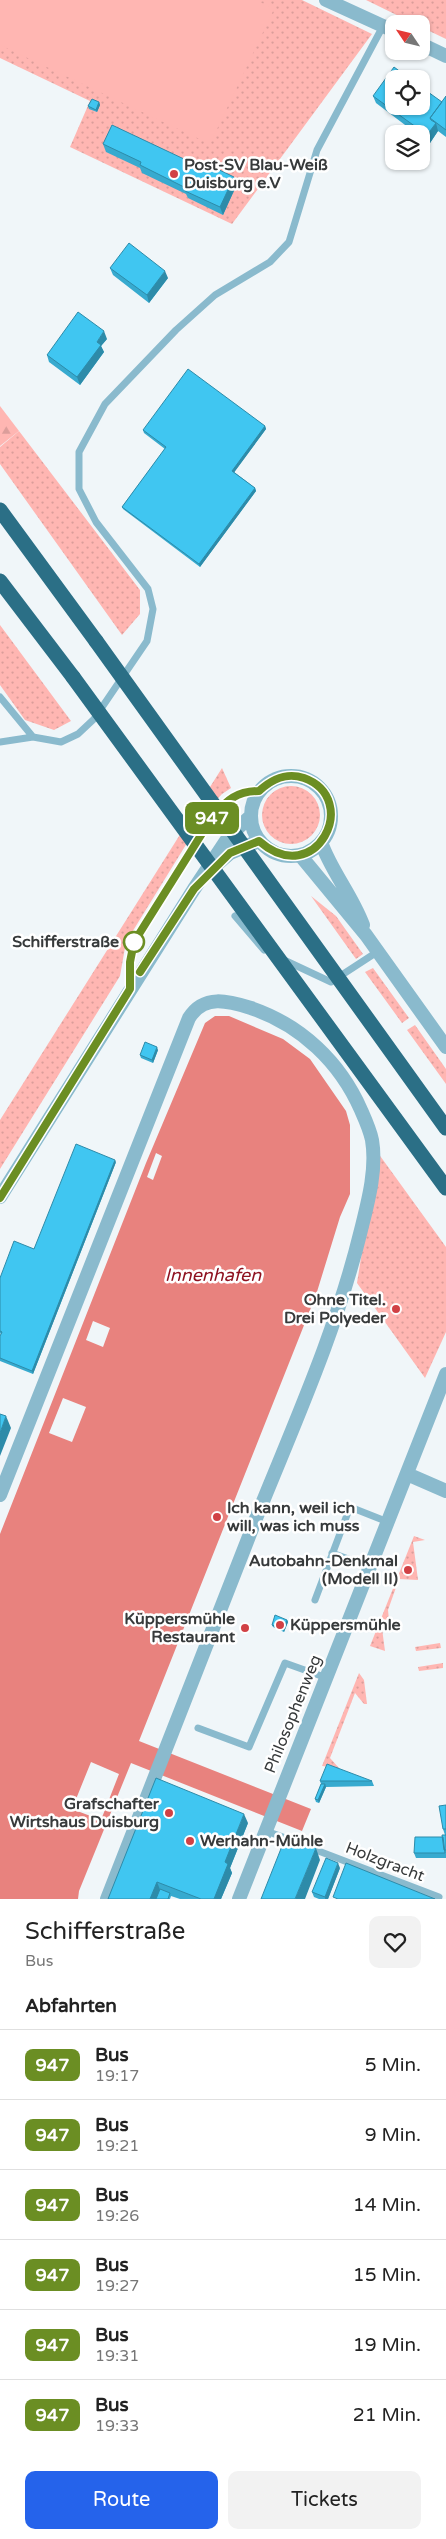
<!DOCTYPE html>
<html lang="de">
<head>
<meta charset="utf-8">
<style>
	:root { --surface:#fff; --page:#f2f2f2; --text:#222; --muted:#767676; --line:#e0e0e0; --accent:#2563eb }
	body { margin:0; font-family:"Varela Round",sans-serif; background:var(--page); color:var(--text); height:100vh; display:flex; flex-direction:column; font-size:19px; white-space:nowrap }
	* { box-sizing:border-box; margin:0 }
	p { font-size:16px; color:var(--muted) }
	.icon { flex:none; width:28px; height:28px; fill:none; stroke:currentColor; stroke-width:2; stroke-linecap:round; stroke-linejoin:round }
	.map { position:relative; height:1899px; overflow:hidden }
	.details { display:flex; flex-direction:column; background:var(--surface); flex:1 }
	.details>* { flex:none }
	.badge { padding:0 10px; border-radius:8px; font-size:18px; line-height:32px }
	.needle { width:32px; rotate:305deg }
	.controls { position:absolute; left:385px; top:15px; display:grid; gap:10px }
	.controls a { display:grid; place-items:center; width:45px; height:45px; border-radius:10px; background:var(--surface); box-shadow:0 1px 4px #0004; font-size:25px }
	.map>.badge { position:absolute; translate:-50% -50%; box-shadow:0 0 0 2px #fff }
	h2 { padding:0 25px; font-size:19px; line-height:45px }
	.round { display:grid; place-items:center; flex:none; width:52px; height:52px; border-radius:10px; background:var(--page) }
	.head { display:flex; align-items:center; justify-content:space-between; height:85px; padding:0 25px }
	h1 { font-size:24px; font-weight:600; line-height:38px }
	.primary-button { display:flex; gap:10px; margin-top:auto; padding:10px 25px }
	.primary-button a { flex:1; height:58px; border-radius:10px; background:var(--accent); color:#fff; font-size:20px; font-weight:600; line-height:58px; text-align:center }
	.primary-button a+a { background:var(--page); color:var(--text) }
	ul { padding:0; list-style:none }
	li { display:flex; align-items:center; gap:15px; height:70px; padding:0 25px; border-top:1px solid var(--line) }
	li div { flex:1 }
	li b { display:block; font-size:19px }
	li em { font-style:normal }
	li .badge { min-width:55px; font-weight:700; text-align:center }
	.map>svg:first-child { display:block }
</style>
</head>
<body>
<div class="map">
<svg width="446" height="1899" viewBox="0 0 446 1899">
	<defs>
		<pattern id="grass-dots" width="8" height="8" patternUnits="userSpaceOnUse" patternTransform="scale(1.25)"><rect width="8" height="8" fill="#ffb6b2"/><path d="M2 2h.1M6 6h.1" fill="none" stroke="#db9d9a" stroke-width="1.8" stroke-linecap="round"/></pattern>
		<pattern id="forest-firs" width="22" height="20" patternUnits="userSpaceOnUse" patternTransform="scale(1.25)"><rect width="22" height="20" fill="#ffb6b2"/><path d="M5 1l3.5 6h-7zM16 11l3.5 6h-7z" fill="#db9d9a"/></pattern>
	</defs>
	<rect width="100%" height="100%" fill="#f0f6f9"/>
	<path fill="url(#grass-dots)" d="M0,0H302L372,34L232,224L70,147L90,101L0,58Z
		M366,0H446V39L421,27V24H415Z
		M19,431L140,590V614L122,635L0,464V447Z
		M0,625L71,721L54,730L25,720L0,685Z
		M222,768L231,788L222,794L208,809L126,942L120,976L0,1169V1120Z
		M262 815a29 29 0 1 1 58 0a29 29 0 1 1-58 0Z
		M311,896L336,916L363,954L356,959Z
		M373,968L409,1018L402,1023L365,972Z
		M415,1025L446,1069V1084L407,1030Z
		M378,1153L446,1247V1332L425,1378L357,1283Z
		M414,1536L425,1540L413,1542L418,1580L399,1579L388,1610L389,1620L381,1621L385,1651L370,1646Z
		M440,1643L441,1648L416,1651L415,1647Z
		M443,1663V1668L419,1671L418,1667Z
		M359,1673L364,1680L367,1704H364L355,1693L330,1758L339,1768L322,1766Z"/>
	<path fill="url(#forest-firs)" d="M0,406L19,431L0,446Z"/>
	<path fill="#ffb6b2" d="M0,0H256L274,9L210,144L0,45Z"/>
	<path fill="#e8827e" d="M215,1016H229L283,1039L310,1059L346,1111L350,1125V1194L340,1217L316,1295L139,1741L311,1809L302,1831L131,1763L79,1891L78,1899H0V1534L146,1163L205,1023Z"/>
	<path fill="#f0f6f9" d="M156,1153L162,1156L153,1180L147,1177Z
		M93,1321L110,1328L103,1347L86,1340Z
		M63,1398L86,1407L72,1442L49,1433Z
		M91,1762L119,1774L101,1820L72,1809Z"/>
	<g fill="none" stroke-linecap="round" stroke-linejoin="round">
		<path stroke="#8abacd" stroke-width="7" d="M0,697L33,737L61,742L78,734L94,719L147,641L153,609L148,589L96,522L79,489V452L105,404L176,330L215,295L270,262L289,242L317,150L383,26
			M0,742L33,737
			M235,916L264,950
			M284,960L331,982L377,952
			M130,987V962L134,943L213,816C227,800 237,791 259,791
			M332,1553L370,1567
			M315,1600L350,1507L388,1522
			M198,1728L249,1747L285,1663L327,1678
			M266,1831L294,1841
			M308,1847L439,1897"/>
		<path stroke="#8abacd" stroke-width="14" d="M326,0L394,31
			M421,44L446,56
			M251 816a40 40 0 1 1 80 0a40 40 0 1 1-80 0Z
			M321,842C331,871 352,895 363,925
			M300,855L366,935L446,1047
			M215,866L230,853L254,843
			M0,1197L194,889L230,835L251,816
			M407,1474L446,1491
			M0,1495L189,1018C204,994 228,1001 251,1008C301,1025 340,1062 361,1110C365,1119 370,1130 372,1140C377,1169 368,1202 361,1230C337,1329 295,1422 257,1516C207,1643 158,1771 107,1899
			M239,1899L446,1374"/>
		<path stroke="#2b6f86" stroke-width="15" d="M0,510L96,641
			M0,581L73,677"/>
		<path stroke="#2b6f86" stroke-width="15" d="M96,641L446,1128
			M73,677L446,1188"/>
	</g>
	<path fill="#37aacf" d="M373,96L442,102L446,96V137L438,131L430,143L421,137V134H417L376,103Z
		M99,102L100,105L97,112L89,109L88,106Z
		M103,144L237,184L223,215L188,198L186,194L142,173L140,168L106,152Z
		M110,268L168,278L149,303L113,275Z
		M107,339L101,346L104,352L80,385L49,362L47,355Z
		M265,426L266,429L234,472L255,488L256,491L200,567L123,509L122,507L165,449L144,433L143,430Z
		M158,1050L153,1063L141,1058L140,1055Z
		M116,1162L33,1374L0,1361V1336L1,1334L0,1333V1278L34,1249Z
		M287,1620L288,1622L284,1632L273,1627L272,1625Z
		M320,1781H372L374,1786L326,1787L319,1803L316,1802L315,1799L321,1784Z
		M446,1805V1858H416L414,1853L443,1837L445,1835L443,1829Z
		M248,1823L230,1868L232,1873L221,1899H180L171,1896L170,1899H108Z
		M340,1868L328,1899H319L314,1897L312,1892Z"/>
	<path fill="#2d8ba9" d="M99,102L100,105L97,112L96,110Z
		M436,123L438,131L430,143L427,135Z
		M234,177L237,184L223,215L220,207Z
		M165,271L168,278L149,303L147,295Z
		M104,331L107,339L101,346L104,352L80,385L77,377L97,342Z
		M265,426L266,429L233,474L232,471Z
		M255,488L256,491L200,567L199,564Z
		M157,1047L158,1050L153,1063L152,1060Z
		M115,1160L116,1162L33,1374L32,1371Z
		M6,1416L11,1428L0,1456V1433Z
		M287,1620L288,1622L284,1632L283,1629Z
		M325,1784L326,1787L319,1803L318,1800Z
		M244,1814L248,1823L230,1868L232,1873L221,1899H214L225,1862Z
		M316,1848L320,1860L305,1899H295Z
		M338,1863L340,1868L328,1899H325V1897Z
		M157,1882L161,1892L158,1899H150Z"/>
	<path fill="#40c6f1" stroke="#2d8ba9" d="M394,67L410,79H394V106H421V87L442,102L430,118L431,120L436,123L427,135L373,96Z
		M446,96V130L430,118Z
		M92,99L99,102L96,110L88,106Z
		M112,125L203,168L205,163L234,177L220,207L185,191L186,188L140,165L141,162L103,144Z
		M129,243L165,271L147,295L110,268Z
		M78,312L104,331L97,342L101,345L77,377L47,355Z
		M188,369L265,426L232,471L255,488L199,564L122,507L166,447L143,430Z
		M145,1042L157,1047L152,1060L140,1055Z
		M76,1144L115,1160L32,1371L0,1358V1336L2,1332L0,1331V1278L14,1241L34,1249Z
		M0,1414L6,1416L0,1433Z
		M275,1615L287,1620L283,1629L272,1625Z
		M327,1764L372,1781H320Z
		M156,1778L244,1814L225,1862L228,1864L214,1899H201L157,1882L150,1899H108Z
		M321,1784H325L318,1800L315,1799Z
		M446,1805V1829H443L439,1806Z
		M442,1835H446V1850H444Z
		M286,1836L316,1848L295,1899H261Z
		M415,1837H443L445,1853H414Z
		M326,1858L338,1863L325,1897L312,1892Z
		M346,1863L435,1899H338L333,1897Z
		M160,1889L170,1893L168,1899H156Z"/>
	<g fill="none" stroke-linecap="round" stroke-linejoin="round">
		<g stroke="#fff" stroke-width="11">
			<path id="line" d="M0,1198L130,989V962L134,942L213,816C227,800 237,791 259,791C272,779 286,772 304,778C362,799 316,891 259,841L230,853L194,889L140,972"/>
		</g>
		<use href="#line" stroke="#6b8e23" stroke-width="8"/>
	</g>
	<g fill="#d14145" stroke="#fff" stroke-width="2">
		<circle cx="174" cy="174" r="5"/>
		<circle cx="396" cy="1309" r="5"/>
		<circle cx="217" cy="1517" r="5"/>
		<circle cx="408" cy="1570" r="5"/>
		<circle cx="280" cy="1625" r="5"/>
		<circle cx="245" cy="1628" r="5"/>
		<circle cx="169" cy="1813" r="5"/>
		<circle cx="190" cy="1841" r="5"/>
	</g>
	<circle fill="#fff" stroke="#6b8e23" stroke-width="2.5" cx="134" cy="942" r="10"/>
	<g text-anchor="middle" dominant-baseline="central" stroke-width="5" stroke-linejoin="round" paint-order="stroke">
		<g font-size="16" font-weight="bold" fill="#373a3b" stroke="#fff" text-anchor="start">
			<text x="184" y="165">Post-SV Blau-Weiß<tspan x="184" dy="18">Duisburg e.V</tspan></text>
			<text x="386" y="1300" text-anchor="end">Ohne Titel.<tspan x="386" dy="18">Drei Polyeder</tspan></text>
			<text x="227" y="1508">Ich kann, weil ich<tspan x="227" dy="18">will, was ich muss</tspan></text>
			<text x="398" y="1561" text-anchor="end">Autobahn-Denkmal<tspan x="398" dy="18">(Modell II)</tspan></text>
			<text x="235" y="1619" text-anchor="end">Küppersmühle<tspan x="235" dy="18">Restaurant</tspan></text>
			<text x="290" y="1625">Küppersmühle</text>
			<text x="159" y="1804" text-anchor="end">Grafschafter<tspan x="159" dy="18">Wirtshaus Duisburg</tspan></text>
			<text x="200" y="1841">Werhahn-Mühle</text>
		</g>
		<g font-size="16" font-weight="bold" fill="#373a3b" stroke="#fff" text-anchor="end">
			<text x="119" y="942">Schifferstraße</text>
		</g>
		<g font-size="16" fill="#373a3b" stroke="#fff">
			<text transform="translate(293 1714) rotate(-68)">Philosophenweg</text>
			<text transform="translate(385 1862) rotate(21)">Holzgracht</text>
		</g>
		<g font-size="18" font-style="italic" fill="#8e111f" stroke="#fff">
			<text x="213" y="1275">Innenhafen</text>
		</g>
	</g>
</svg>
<div class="controls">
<a><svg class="needle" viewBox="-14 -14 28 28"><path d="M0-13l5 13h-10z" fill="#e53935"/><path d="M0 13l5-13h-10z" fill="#767676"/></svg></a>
<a><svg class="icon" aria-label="locate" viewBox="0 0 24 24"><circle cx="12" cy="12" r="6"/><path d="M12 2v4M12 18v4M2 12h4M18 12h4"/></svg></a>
<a><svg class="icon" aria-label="layers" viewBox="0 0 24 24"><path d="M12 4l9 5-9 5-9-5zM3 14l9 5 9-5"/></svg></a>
</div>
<b class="badge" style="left:212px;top:818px;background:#6b8e23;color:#fff">947</b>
</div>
<section class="details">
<div class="head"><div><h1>Schifferstraße</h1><p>Bus</p></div><a class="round"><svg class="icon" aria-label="heart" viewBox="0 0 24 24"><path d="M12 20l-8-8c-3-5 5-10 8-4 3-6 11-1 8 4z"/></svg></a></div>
<h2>Abfahrten</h2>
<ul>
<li><span class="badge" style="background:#6b8e23;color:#fff">947</span><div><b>Bus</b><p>19:17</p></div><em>5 Min.</em></li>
<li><span class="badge" style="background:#6b8e23;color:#fff">947</span><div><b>Bus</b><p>19:21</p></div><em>9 Min.</em></li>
<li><span class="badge" style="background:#6b8e23;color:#fff">947</span><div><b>Bus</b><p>19:26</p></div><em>14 Min.</em></li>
<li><span class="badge" style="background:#6b8e23;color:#fff">947</span><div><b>Bus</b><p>19:27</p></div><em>15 Min.</em></li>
<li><span class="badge" style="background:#6b8e23;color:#fff">947</span><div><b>Bus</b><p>19:31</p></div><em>19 Min.</em></li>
<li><span class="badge" style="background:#6b8e23;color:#fff">947</span><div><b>Bus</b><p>19:33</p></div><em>21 Min.</em></li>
</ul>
<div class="primary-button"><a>Route</a><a>Tickets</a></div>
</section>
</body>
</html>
